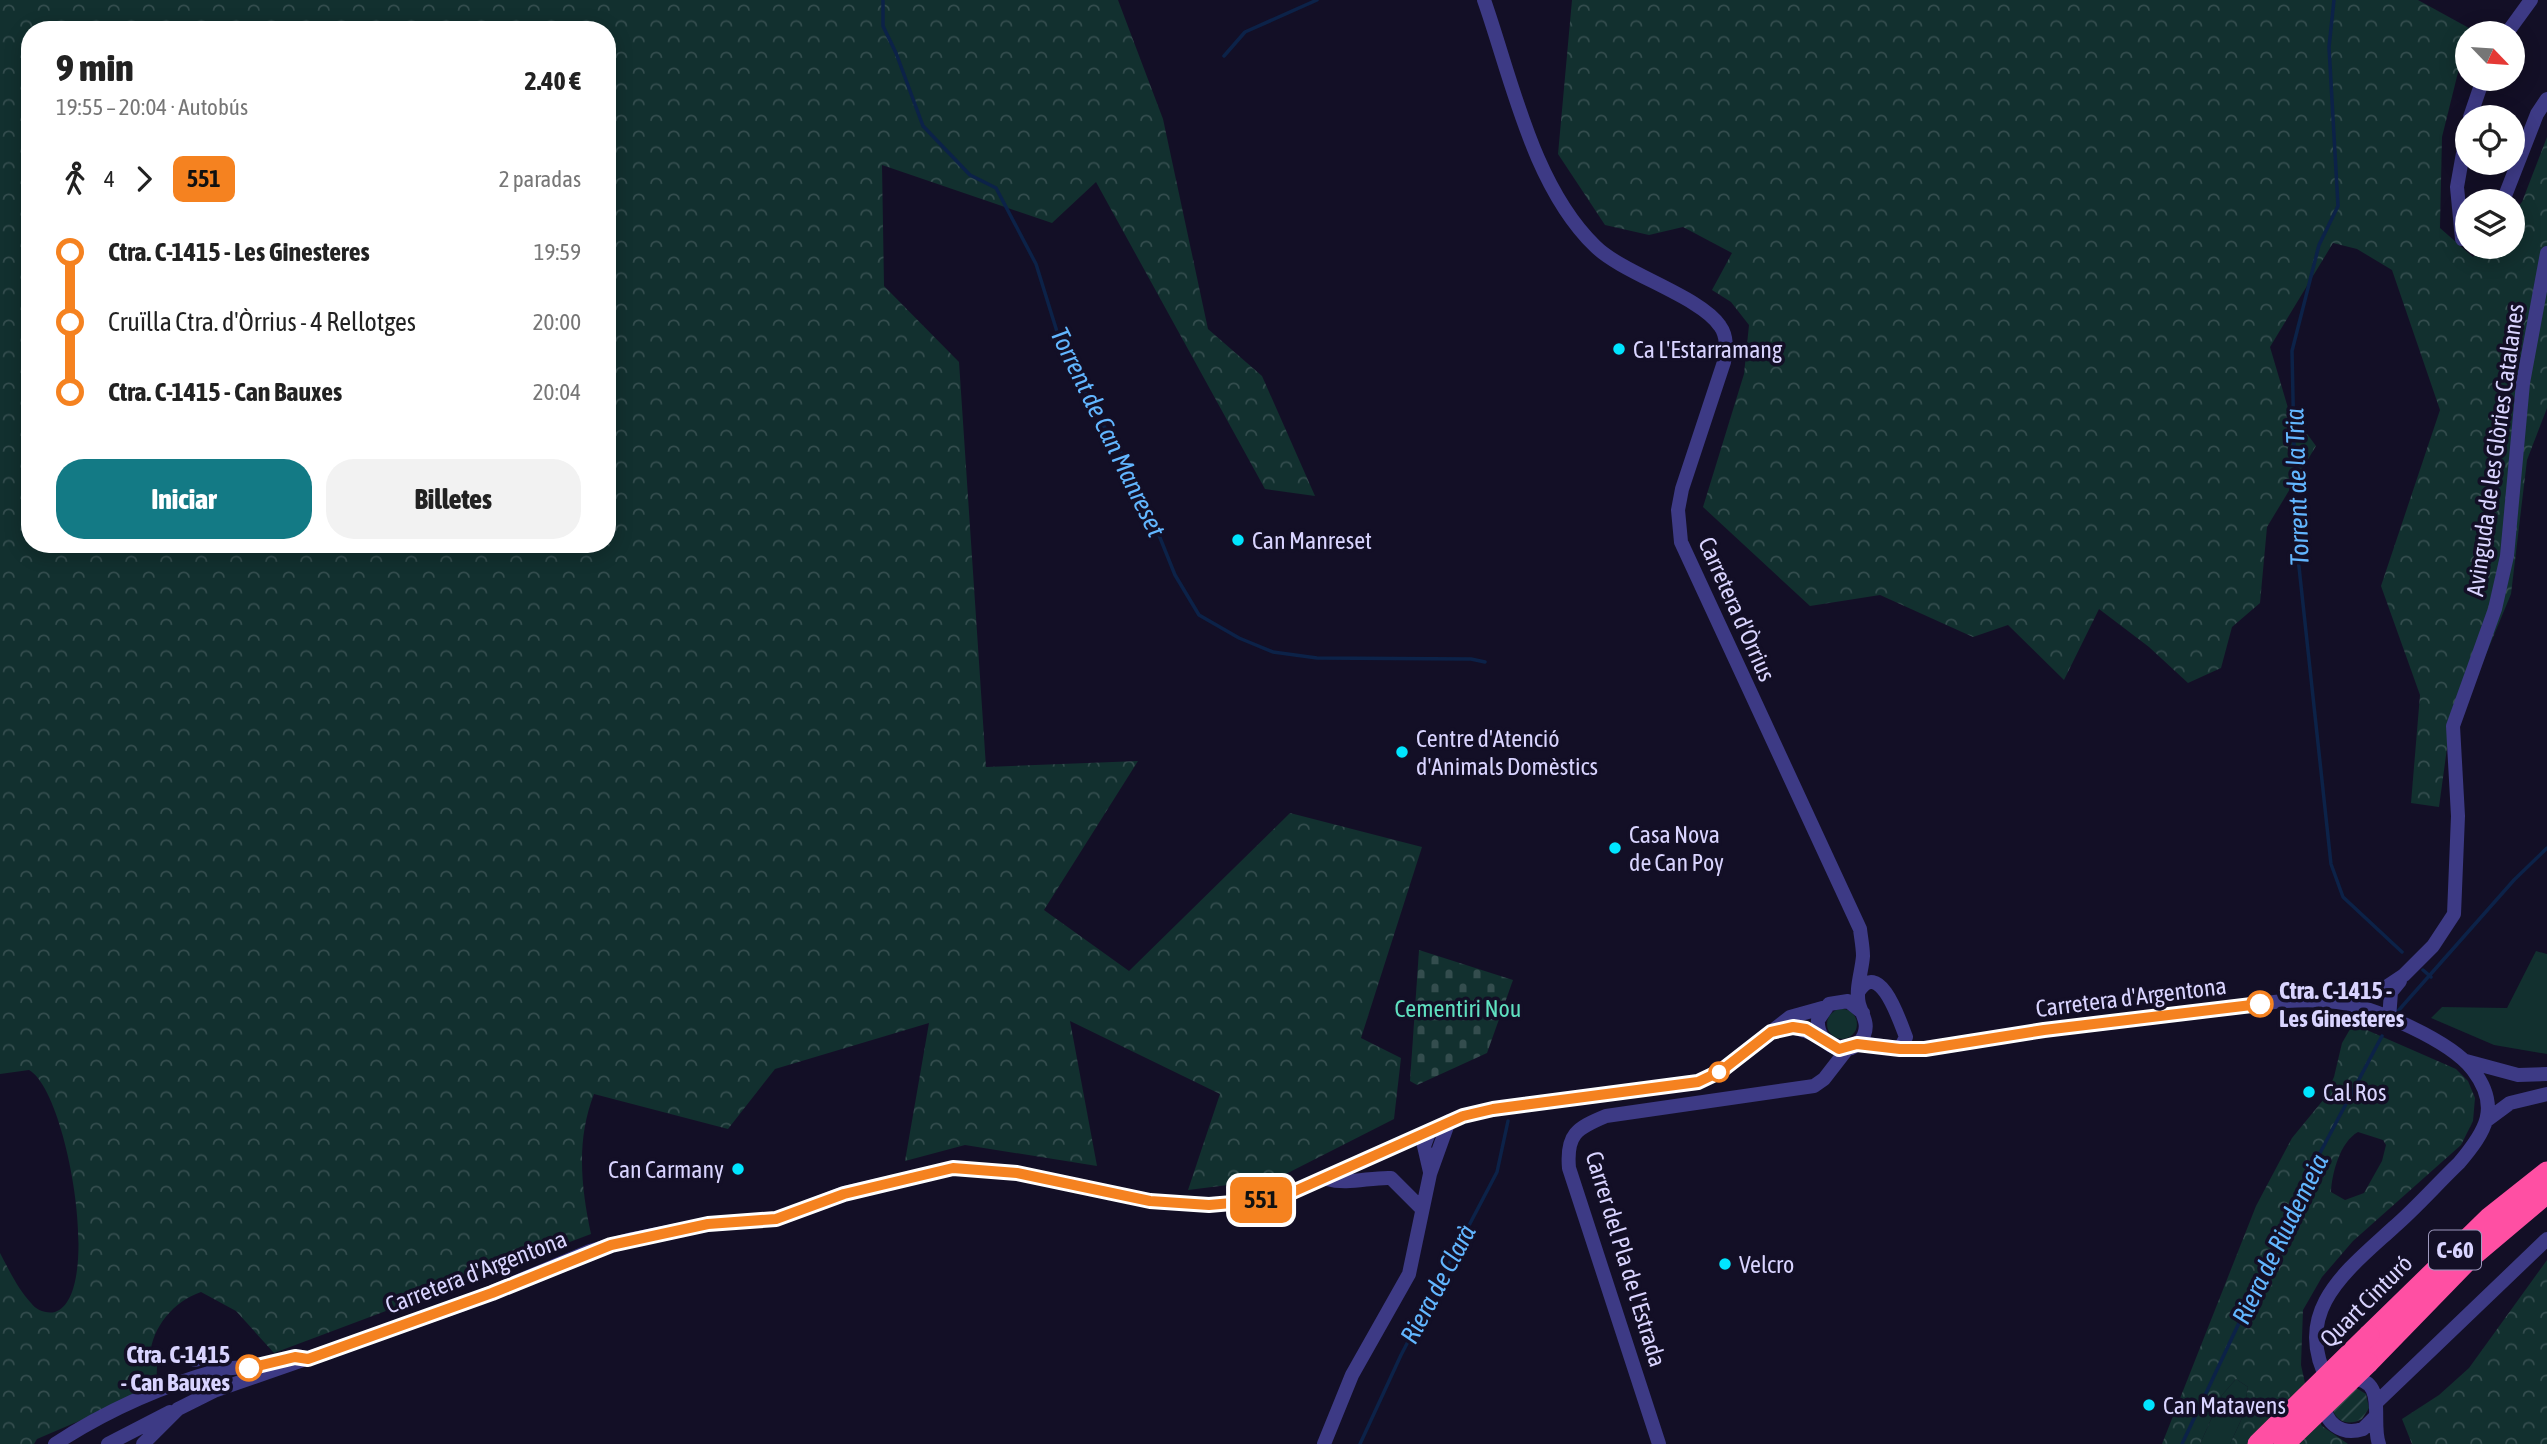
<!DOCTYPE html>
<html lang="es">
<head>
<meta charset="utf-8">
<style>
	:root { --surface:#fff; --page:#f2f2f2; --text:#222; --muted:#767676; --accent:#137a85 }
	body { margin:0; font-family:"Asap Condensed",sans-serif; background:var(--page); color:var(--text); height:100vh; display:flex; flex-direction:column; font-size:26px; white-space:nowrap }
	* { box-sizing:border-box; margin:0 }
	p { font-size:23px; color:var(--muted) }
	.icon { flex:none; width:38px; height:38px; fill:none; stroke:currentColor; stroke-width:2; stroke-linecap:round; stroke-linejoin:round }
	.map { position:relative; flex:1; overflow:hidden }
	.panel { position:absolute; left:21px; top:21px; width:595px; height:532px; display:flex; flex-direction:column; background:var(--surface); border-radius:28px; box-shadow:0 4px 18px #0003 }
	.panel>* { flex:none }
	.badge { padding:0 14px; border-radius:10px; font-size:24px; line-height:46px }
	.needle { width:46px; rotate:115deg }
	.buttons { position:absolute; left:2455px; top:21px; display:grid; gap:14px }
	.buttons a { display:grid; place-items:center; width:70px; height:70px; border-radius:50%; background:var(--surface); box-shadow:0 4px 18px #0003; font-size:35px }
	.map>.badge { position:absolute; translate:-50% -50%; box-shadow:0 0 0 4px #fff }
	.legs { display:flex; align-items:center; gap:10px; height:77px; padding:0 35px; font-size:23px }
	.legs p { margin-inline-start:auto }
	.headline { display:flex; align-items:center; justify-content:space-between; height:119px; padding:0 35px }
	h1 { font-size:38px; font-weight:800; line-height:52px }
	.cta { display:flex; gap:14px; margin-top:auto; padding:14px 35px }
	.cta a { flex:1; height:80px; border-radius:28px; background:var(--accent); color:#fff; font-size:28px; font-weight:800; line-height:80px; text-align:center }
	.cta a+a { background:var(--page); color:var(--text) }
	ul { padding:0 35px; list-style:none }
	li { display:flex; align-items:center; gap:24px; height:70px; font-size:26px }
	li i { display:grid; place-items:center; width:10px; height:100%; margin:0 9px; background:currentColor }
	li i::after { content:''; width:18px; height:18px; margin:-9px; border:5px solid; border-radius:50%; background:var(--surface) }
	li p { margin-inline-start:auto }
	li:first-child i { background:linear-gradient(#0000 50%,currentColor 0) }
	li:last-child i { background:linear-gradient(currentColor 50%,#0000 0) }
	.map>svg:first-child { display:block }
</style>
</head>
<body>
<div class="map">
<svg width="2547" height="1444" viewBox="0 0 2547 1444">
	<defs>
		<pattern id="forest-crowns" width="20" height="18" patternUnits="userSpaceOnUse" patternTransform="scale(1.75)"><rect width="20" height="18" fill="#12302f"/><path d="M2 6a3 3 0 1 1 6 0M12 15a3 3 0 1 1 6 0" fill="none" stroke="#344d4e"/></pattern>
		<pattern id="cemetery-stones" width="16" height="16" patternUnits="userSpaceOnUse" patternTransform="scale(1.75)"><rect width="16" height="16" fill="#12302f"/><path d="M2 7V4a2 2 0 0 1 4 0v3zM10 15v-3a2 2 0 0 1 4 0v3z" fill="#344d4e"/></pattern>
		<pattern id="garden-furrows" width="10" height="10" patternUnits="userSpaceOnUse" patternTransform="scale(1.75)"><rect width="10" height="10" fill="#12302f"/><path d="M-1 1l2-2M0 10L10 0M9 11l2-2" fill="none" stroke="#344d4e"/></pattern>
	</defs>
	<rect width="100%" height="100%" fill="#130f26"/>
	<path fill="#12302f" d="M2536,951L2547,954V1054L2494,1045L2431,1018L2442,1007L2507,1008Z
		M1827 1024a15 15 0 1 1 30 0a15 15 0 1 1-30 0Z
		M2236,1379L2248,1387L2243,1416L2230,1444H2200L2222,1395Z"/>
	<path fill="url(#forest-crowns)" fill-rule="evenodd" d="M0,0H1118L1163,119L1208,329L1262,376L1315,496L1265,489L1096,182L1052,223L882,165L884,286L959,362L986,767L1138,761L1044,910L1129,971L1290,813L1422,847L1361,1038L1401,1058L1394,1119L1276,1179L1188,1190L1220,1094L1070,1021L1097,1166L965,1145L905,1161L929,1023L775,1069L728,1129L594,1094C576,1140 581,1187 591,1234L274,1353L236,1311L201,1292C174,1301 152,1327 150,1356L157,1366L156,1388L37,1439L34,1444H0V1253C9,1270 18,1289 31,1303C36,1310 46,1314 55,1312C104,1296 67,1090 29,1070L0,1074ZM30,30H607V544H30Z
		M1572,0H2418L2469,28L2442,137L2440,228L2473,257L2482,247H2513V212L2522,202L2547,137V408L2527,460L2511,594L2447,748L2439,807L2411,803L2420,695L2381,586L2440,410L2392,270L2357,249L2333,243L2270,347L2288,408L2316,446L2267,527L2260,603L2232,627L2221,668L2188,683L2149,647L2099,609L2064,680L2008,625L1973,637L1880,595L1810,606L1703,507L1744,374L1749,325L1731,302L1712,290L1732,253L1683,227L1649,235L1605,225L1558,154Z
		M2353,1024L2456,1069L2468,1081L2475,1098L2473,1121L2461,1145L2353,1241L2322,1277L2303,1310L2301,1365L2310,1406L2322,1426L2348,1444H2230L2243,1416L2248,1387L2236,1379L2222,1395L2200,1444H2162L2256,1206L2292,1138L2324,1099L2334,1077L2342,1043ZM2358,1132L2383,1140L2386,1145L2382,1161L2364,1193L2345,1200L2331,1192C2332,1173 2340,1142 2358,1132Z
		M2547,1260V1444H2412L2402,1419L2439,1395L2469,1368Z"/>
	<path fill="url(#cemetery-stones)" d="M1419,950L1513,980L1487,1053L1417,1085L1410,1081Z"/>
	<path fill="url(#garden-furrows)" d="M2353,1386L2366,1394L2369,1408L2362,1419C2349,1426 2337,1423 2332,1408Z"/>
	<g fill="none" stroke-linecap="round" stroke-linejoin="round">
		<path stroke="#0c2248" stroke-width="3.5" d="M883,0V26L896,53L923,126L970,175L996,188L1036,264L1063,351L1098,417L1134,473L1175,575L1199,615L1239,638L1273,652L1317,658L1471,659L1485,662
			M2334,0L2329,47L2338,206L2319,245L2292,351L2296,539L2331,864L2343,897L2402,952
			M1224,56L1245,32L1317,0
			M2423,970L2431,977
			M2398,1011L2514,880L2547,848
			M1360,1444L1401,1355L1497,1172L1508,1121
			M2182,1444L2312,1168L2382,1036"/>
		<path stroke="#3d3a85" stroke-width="14" d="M1484,0C1512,80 1533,186 1595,246C1623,274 1700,296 1720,326C1728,337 1726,350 1724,362L1682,489L1678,510L1681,542L1860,929C1861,938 1863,947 1863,956C1862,971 1855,989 1859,1004C1862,1015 1869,1023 1864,1035C1851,1063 1816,1046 1818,1020L1829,1004L1848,1001L1863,1013
			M2507,33L2531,0
			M2470,117L2483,79
			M2468,125L2457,187L2462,239L2468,236
			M2503,201L2537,114L2547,99
			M1859,991C1880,959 1900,1022 1906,1037L1900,1049
			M2338,1002L2386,987L2404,975L2433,946L2454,914L2458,816L2453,726L2495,609L2507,556L2523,383L2547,253
			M2389,1019L2391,992L2400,981
			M1776,1031L1793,1027L1820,1036
			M1857,1043C1881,1045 1903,1051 1926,1048C1965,1044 2003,1036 2041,1031C2096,1023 2151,1017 2205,1011C2248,1006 2293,996 2337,1002C2374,1007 2451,1041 2473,1070C2501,1107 2486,1131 2459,1163C2437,1184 2417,1207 2394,1227C2346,1271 2290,1312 2329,1383
			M2466,1061L2518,1075L2547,1074
			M2487,1120L2510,1103L2547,1094
			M1430,1130L1424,1146L1430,1172
			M1327,1179C1348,1185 1370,1177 1391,1178L1421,1208
			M195,1360L222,1354V1369
			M2346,1379C2390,1375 2370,1421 2379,1444
			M2325,1399C2322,1423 2342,1436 2363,1429L2376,1416
			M2378,1401L2547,1239
			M55,1444C104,1412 162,1386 219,1370C234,1366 252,1369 268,1365
			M108,1444L170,1412
			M143,1444L178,1409L214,1391L461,1305L590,1251L632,1239L708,1224L776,1219L844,1193L953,1168L1017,1173L1150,1201L1209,1205L1277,1199L1463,1116L1493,1109L1698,1082L1721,1071L1790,1017L1826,1007
			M1324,1444L1352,1375L1409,1274L1430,1174L1449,1121
			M1659,1444L1569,1168C1566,1134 1577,1128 1606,1116L1814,1086L1824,1079L1848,1048"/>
		<path stroke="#ff4fa3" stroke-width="21" d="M2369,1335L2489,1218L2547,1172
			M2368,1363L2470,1258L2547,1193"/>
		<path stroke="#ff4fa3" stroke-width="21" d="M2258,1444L2369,1335
			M2284,1444L2368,1363"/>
	</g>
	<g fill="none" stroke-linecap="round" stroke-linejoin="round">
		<g stroke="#fff" stroke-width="16">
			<path id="line-1" d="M249,1368L295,1357L308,1359L492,1293L611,1245L708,1224L776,1219L844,1194L953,1168L1017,1173L1150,1201L1209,1205L1277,1199L1463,1116L1493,1109L1698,1082L1721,1071L1771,1032L1793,1027L1806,1029L1839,1049L1857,1044L1900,1049H1925L2044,1030L2260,1004"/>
		</g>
		<use href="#line-1" stroke="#f58220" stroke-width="10"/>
	</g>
	<g fill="#00e5ff" stroke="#130f26" stroke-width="2.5">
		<circle cx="1619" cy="349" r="7"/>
		<circle cx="1238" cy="540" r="7"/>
		<circle cx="1402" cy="752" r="7"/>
		<circle cx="1615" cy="848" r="7"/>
		<circle cx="2309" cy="1092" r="7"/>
		<circle cx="738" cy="1169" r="7"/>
		<circle cx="1725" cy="1264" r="7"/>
		<circle cx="2149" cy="1405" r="7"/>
	</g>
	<g fill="#fff" stroke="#f58220" stroke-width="3.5">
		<circle cx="2260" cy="1004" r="12"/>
		<circle cx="1719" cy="1072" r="9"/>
		<circle cx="249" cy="1368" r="12"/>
	</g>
	<g text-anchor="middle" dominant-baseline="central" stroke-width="7" stroke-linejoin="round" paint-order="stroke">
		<rect fill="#130f26" stroke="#9e99be" stroke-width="2" x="2429" y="1230.5" width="52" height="39" rx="5"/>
		<g font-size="23" font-weight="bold" fill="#d9d4ff">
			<text x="2455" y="1250">C-60</text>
		</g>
		<g font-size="24" fill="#d9d4ff" stroke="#130f26" text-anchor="start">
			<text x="1633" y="349">Ca L'Estarramang</text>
			<text x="1252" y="540">Can Manreset</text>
			<text x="1416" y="738">Centre d'Atenció<tspan x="1416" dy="28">d'Animals Domèstics</tspan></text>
			<text x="1629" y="834">Casa Nova<tspan x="1629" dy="28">de Can Poy</tspan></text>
			<text x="2323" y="1092">Cal Ros</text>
			<text x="724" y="1169" text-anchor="end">Can Carmany</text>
			<text x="1739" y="1264">Velcro</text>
			<text x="2163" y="1405">Can Matavens</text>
		</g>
		<g font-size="24" fill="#d9d4ff" stroke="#130f26">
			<text transform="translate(2495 450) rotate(-82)">Avinguda de les Glòries Catalanes</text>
			<text transform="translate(1737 609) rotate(66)">Carretera d'Òrrius</text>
			<text transform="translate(2131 997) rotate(-7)">Carretera d'Argentona</text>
			<text transform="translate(1626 1259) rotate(73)">Carrer del Pla de l'Estrada</text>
			<text transform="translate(476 1272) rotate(-21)">Carretera d'Argentona</text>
			<text transform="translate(2366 1301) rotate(-45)">Quart Cinturó</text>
		</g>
		<g font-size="24" font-weight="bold" fill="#d9d4ff" stroke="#130f26" text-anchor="start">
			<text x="2279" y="990">Ctra. C-1415 -<tspan x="2279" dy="28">Les Ginesteres</tspan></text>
			<text x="230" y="1354" text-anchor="end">Ctra. C-1415<tspan x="230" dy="28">- Can Bauxes</tspan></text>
		</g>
		<g font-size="24" fill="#5fe0c0" stroke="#130f26">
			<text x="1458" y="1008">Cementiri Nou</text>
		</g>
		<g font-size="26" font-style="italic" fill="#62b6ff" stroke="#130f26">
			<text transform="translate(1108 432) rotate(64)">Torrent de Can Manreset</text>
			<text transform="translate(2297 487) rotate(-92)">Torrent de la Tria</text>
			<text transform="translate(2280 1239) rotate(-64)">Riera de Riudemeia</text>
			<text transform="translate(1438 1284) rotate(-62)">Riera de Clarà</text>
		</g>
	</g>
</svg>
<div class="buttons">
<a><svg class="needle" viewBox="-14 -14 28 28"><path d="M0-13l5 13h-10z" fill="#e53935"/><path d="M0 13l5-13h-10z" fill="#767676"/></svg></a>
<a><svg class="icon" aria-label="locate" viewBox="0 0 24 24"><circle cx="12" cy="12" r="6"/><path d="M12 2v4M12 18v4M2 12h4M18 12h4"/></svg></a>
<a><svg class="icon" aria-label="layers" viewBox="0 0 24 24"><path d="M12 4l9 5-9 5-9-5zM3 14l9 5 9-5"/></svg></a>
</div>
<b class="badge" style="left:1261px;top:1200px;background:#f58220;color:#111">551</b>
<section class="panel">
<div class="headline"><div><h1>9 min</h1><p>19:55 – 20:04 · Autobús</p></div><b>2.40 €</b></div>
<div class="legs"><svg class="icon" aria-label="walk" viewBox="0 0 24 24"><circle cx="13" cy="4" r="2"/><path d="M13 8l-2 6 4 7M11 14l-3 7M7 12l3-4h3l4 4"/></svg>4<svg class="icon" aria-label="forward" viewBox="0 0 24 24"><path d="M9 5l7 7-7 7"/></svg><b class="badge" style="background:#f58220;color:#111">551</b><p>2 paradas</p></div>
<ul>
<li><i style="color:#f58220"></i><b>Ctra. C-1415 - Les Ginesteres</b><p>19:59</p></li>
<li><i style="color:#f58220"></i><span>Cruïlla Ctra. d'Òrrius - 4 Rellotges</span><p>20:00</p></li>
<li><i style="color:#f58220"></i><b>Ctra. C-1415 - Can Bauxes</b><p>20:04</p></li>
</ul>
<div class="cta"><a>Iniciar</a><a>Billetes</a></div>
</section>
</div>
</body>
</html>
